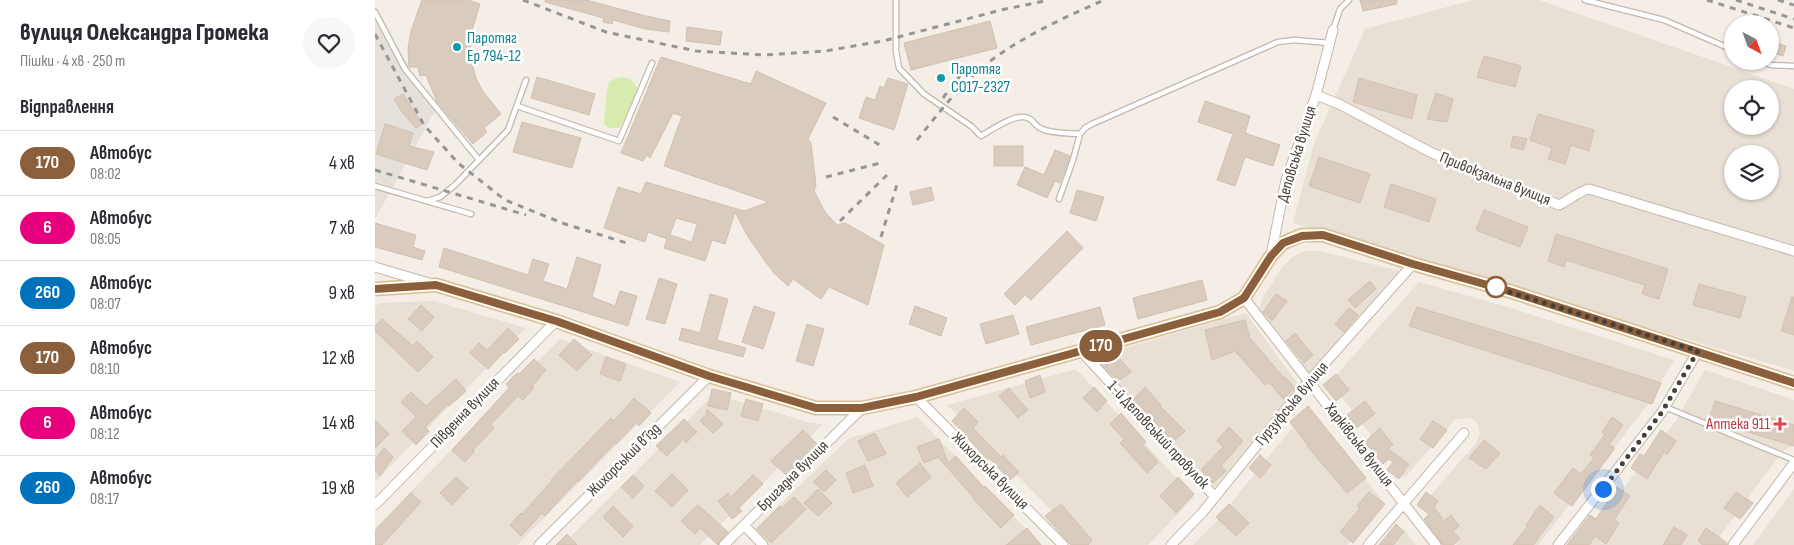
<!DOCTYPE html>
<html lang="uk">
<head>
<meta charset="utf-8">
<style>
	:root { --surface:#fff; --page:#f7f7f7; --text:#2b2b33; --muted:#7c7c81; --line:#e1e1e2 }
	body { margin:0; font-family:"Sofia Sans Condensed",sans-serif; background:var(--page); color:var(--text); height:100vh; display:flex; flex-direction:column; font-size:19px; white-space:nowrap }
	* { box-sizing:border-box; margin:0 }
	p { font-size:16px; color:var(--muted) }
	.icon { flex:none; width:28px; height:28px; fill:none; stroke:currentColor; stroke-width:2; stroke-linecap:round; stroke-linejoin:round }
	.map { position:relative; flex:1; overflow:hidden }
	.drawer { display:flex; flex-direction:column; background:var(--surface); width:375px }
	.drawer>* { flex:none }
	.badge { padding:0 10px; border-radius:16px; font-size:18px; line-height:32px }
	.needle { width:32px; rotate:139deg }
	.fabs { position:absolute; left:1349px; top:15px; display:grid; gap:10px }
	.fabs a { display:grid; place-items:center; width:55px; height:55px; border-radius:50%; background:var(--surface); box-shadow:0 1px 4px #0004; font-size:25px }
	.you { position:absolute; width:25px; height:25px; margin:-12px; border:4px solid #fff; border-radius:50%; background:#1a73e8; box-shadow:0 0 0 8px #1a73e833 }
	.map>.badge { position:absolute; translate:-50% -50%; box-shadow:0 0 0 2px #fff }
	h2 { padding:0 20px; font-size:19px; line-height:45px }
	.round { display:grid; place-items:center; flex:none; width:52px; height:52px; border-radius:26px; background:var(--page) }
	.summary { display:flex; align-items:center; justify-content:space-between; height:85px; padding:0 20px }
	h1 { font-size:24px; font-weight:800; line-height:38px }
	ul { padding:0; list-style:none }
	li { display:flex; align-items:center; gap:15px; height:65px; padding:0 20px; border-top:1px solid var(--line) }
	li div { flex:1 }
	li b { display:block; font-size:19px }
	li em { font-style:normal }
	li .badge { min-width:55px; font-weight:700; text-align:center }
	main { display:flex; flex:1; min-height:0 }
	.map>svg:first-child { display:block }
</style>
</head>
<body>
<main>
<section class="drawer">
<div class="summary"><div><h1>вулиця Олександра Громека</h1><p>Пішки · 4 хв · 250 m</p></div><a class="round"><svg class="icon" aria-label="heart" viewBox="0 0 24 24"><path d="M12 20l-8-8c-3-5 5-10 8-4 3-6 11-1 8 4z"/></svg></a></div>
<h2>Відправлення</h2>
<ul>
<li><span class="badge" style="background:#8b5e3c;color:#fff">170</span><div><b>Автобус</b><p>08:02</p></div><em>4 хв</em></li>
<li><span class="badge" style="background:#e6007e;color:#fff">6</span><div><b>Автобус</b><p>08:05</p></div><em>7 хв</em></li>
<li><span class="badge" style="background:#0072bc;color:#fff">260</span><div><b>Автобус</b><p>08:07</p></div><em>9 хв</em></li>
<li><span class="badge" style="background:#8b5e3c;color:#fff">170</span><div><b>Автобус</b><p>08:10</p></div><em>12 хв</em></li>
<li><span class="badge" style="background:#e6007e;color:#fff">6</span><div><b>Автобус</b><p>08:12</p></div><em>14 хв</em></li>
<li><span class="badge" style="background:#0072bc;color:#fff">260</span><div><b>Автобус</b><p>08:17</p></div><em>19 хв</em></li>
</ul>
</section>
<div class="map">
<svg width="1419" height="545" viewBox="0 0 1419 545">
	<rect width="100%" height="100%" fill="#f4eee6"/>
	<path fill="#e8e0d4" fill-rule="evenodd" d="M1098,0H1164L1419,89V371L918,223L939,144L990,29ZM1358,89H1395V126H1358ZM1358,154H1395V191H1358Z
		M930,251H945L1024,271L935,374L883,312L888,297L908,266L917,257Z
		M1044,282L1129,306L1299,360L1274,403L1163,545H1082L1049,503L1101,443L1105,434L1103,424L1096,418L1081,419L1029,478L955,382Z
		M59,301L151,328L0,482V306L6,303Z
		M871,313L925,387L840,487L718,357Z
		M185,339L305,382L142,545H0V528Z
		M701,369L819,497L773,545H711L572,405Z
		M1330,370L1419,400V445L1408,451L1338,545H1204L1300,422Z
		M339,394L436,423L448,424L325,545H187Z
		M934,407L1008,502L972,545H818L839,524Z
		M542,417L667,545H393L378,530L473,439Z
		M1419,489V545H1378Z
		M1028,528L1041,545H1014Z"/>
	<path fill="#e6e0db" d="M0,9L60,111L0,219Z"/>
	<path fill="#d6ebad" d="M249,77L255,79L262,87L261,99L244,128H234L229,124L232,91L234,82L242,78Z"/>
	<path fill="#d9ccbe" stroke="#d2c0ae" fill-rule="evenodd" d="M47,0H93L105,4L96,34V60L101,78L107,90L126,114L109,128L112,132L98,144L62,102L51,75L45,76L43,67H34L33,48L36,31Z
		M170,0H211L271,16L295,21L294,32L270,29L238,20L237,24L228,22L229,18L170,2Z
		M985,0H1022V4L988,11Z
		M615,21L622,48L536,70L529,43Z
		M312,27L347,32L345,45L311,41Z
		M1395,41L1411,46L1408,56L1395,52Z
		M1109,56L1146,66L1140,87L1102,77Z
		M286,57L376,84L381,71L451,103L433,139L436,143L441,185L439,191L450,212L462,225L470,223L509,245L493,305L454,287L446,299L418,279L413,286L399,273L387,257L372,235L360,212L350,244L337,240L330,261L289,248L292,239L273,232L270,242L229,228L243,187L266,194L271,182L369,211L394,202L289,166L307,116L298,113L275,158L272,155L268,161L246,153ZM301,218L322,224L317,242L295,235Z
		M162,77L220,94L214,115L156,98Z
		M513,78L533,84L519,130L484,118L491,97L500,100L505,86L509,88Z
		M984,78L1042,95L1037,119L978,102Z
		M1061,93L1078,99L1072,122L1052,119Z
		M28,94L47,124L41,128L27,112L19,99Z
		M830,101L875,116L870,133L905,145L898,166L870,157L860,186L842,180L858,134L823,122Z
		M1163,114L1219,130L1214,151L1196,145L1190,164L1173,159L1177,148L1155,140Z
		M147,122L206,138L197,168L138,152Z
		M10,124L38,133L34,146L59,152L52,170L1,154Z
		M1138,136L1152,139L1148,150L1136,147Z
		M619,146H648V166H619Z
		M680,150L695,156L685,183L680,181L672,198L642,185L650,167L669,175Z
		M944,157L995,174L985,203L934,186Z
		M1016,184L1061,199L1054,222L1009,207Z
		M556,187L559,200L538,205L535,192Z
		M702,190L729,197L721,221L695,213Z
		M1109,210L1153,227L1145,247L1101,230Z
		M0,223L41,235L38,247L50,251L47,260L0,247Z
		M692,231L708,248L656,300L650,295L640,305L629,294Z
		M1181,234L1293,269L1284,299L1267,294L1270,285L1191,260L1189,267L1173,261Z
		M69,248L153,275L158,259L174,264L168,281L192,289L202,257L226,265L217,297L240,306L245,291L262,296L253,326L64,267Z
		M284,278L302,284L290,324L271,319Z
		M827,280L832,300L763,319L758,298Z
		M995,281L1001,289L980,308L973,300Z
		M1324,284L1371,297L1365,318L1318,305Z
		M335,294L353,299L342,340L371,348L368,357L304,340L307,328L325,333Z
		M901,294L912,301L897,321L888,312Z
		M1417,297H1419V335L1406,331Z
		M46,305L59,317L47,331L33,319Z
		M379,306L400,313L388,349L367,342Z
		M540,306L572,318L566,336L534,324Z
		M725,307L730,325L656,345L651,327Z
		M1042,307L1154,341L1286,383L1277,404L1034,326Z
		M974,308L983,315L969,332L960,324Z
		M638,315L644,334L611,344L605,324Z
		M7,319L38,346L42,341L58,357L43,372L0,331V327Z
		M870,320L875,338L909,378L910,377L920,388L908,399L894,382L890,385L860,351L837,360L830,330Z
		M432,324L449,329L438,366L421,361Z
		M133,328L144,339L130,353L129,352L113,369L95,353L104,343L112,350Z
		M920,333L938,355L929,363L911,341Z
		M199,339L217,355L202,371L184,355Z
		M740,353L756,372L743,381L723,360Z
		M231,357L251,364L245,381L225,374Z
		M159,359L171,370L157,386L159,388L148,400L143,396L116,424L119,428L98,450L99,452L90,462L77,450L134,388L131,384L142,373L144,374Z
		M961,374L974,390L961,401L948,385Z
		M665,375L670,392L655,398L650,381Z
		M81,379L91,391L74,406L73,404L50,427L54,431L41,445L27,431L41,417L26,402L36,392L51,406Z
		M719,387L732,401L722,412L708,398Z
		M770,387L786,405L785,406L810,431L798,442L759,399Z
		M634,388L653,410L643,418L624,396Z
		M337,389L356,393L352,410L333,406Z
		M259,398L276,413L264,426L261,423L241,444L240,443L203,482L202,481L170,516L167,513L146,536L135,525L146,513L147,514L177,481L176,480L236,418L239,421Z
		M371,399L388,404L383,421L366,416Z
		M990,401L1000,414L981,428L972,415Z
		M1340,401L1419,425V446L1334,420Z
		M933,406L991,478L972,493L932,446L933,445L915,422Z
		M589,408L603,422L598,428L626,457L628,455L644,472L635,480L614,458L612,460L611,458L577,421Z
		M332,409L348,424L338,433L325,421L331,415Z
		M746,413L771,442L768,445L783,462L772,473L745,443L749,439L735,424Z
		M1237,417L1248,425L1234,445L1240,448L1197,506L1179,493L1198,468L1206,474L1219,458L1215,455L1230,434L1227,432Z
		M309,419L322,432L311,443L308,439L292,456L281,446Z
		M0,420L14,434L0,448Z
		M1058,421L1072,430L1058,448L1045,439Z
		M854,427L868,441L846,466L851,471L838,483L826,470L848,447L842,441Z
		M1005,428L1018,445L1013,449L1034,464L1024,479L1012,470L1018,462L1014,459L1008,464L990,442Z
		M428,430L442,444L411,475L396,461Z
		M1286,430L1301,441L1292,455L1289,452L1272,479L1256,468L1265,454L1269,456Z
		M500,433L511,454L493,461L483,441Z
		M564,439L573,463L581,456L609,488L610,486L639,515L626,528L598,499L599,498L563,457L549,463L542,447Z
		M1109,440L1125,453L1111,469L1094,458Z
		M9,448L18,457L5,476L0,470V460Z
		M885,455L896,465L885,478L874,468Z
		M545,463L556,477L532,497L521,483Z
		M490,465L498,486L478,493L471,473Z
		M451,470L461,480L449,492L438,482Z
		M297,474L313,490L297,507L280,491Z
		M258,475L269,486L258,498L246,487Z
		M378,475L388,484L364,508L367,511L357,519L343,501L353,493L356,497Z
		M81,477L93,488L77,505L65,493Z
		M803,477L819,494L801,513L785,496Z
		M1242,487L1255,496L1239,520L1244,523L1231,544L1220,536L1214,545H1192L1215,515L1221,519Z
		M443,489L457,503L443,516L429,503Z
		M994,492L1010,504L978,543L965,532L985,508L982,506Z
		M1051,492L1063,501L1059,507L1069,521L1076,515L1084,526L1078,531L1085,539L1078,545H1068L1049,519L1054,514L1042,505Z
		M1361,492L1378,503L1365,519L1349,508Z
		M36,493L46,502L7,545H0V531Z
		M419,497L431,509L396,543L382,529L405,506L407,508Z
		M686,504L717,540L713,545H696L670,516Z
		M854,504L874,523L861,536L841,517Z
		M323,505L353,532L345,541L343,545L325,528L320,534L306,521Z
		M1165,505L1179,517L1158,545H1138L1152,527L1151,525Z
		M238,506L258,526L248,537L228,517Z
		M1021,524L1029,532L1018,545H1004Z
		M1299,527L1312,535L1306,545H1288Z
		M652,528L666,545H631Z
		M1331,528L1352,543V545H1328L1323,541Z
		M192,534L202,545H181Z"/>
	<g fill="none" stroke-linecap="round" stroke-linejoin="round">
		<g stroke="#c3b8ab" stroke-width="7">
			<path id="lane" d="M521,0V51L524,68L549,94L596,126L606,136C616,130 637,116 648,117C658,117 659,126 667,129C679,134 693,133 705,134
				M1210,0L1289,20L1358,50
				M0,12L30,69L104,160
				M958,30L965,9L974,0
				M1387,61L1396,65L1419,66
				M142,106L244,141L277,63
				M0,186L96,214
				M684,199L698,160L705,134L710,128L717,124L903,42L919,40L954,43
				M52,201L65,197L80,185L133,130L151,80
				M1290,407L1419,460"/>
		</g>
		<g stroke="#c3b8ab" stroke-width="11">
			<path id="street" d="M941,95L964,104L1057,153L1184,205C1195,200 1202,192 1214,189L1419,251
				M896,255L911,180L941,95L958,30
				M0,267L54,283
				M869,298L1061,545
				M706,351L840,497
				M541,397L688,545
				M0,505L181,321
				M369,525L388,545
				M164,545L334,376
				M349,545L487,408
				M796,545L827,513L934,381L1038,264
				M993,545L1089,433
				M1183,545L1287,412L1323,351
				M1358,545L1419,463"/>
		</g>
		<g stroke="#dac096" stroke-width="15">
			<path id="secondary" d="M0,289L61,285L181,321L334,376L441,408H487L541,397L845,312L869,298L896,256L908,243L927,235H948L1038,264L1134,291L1419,383"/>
		</g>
		<use href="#lane" stroke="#fff" stroke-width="4.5"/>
		<use href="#street" stroke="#fff" stroke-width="9"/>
		<use href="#secondary" stroke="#ffebc6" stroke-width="12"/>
		<path stroke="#969696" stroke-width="3" stroke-dasharray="6 6" stroke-linecap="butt" d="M148,0L231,32L321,51L389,55L450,51L508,41L626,10L674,0
			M1332,0L1419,28
			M1361,0L1419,19
			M1403,0L1419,5
			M0,34L49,125L83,163L130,200L190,224L255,244
			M568,98L596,61
			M458,117L508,147
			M542,140C563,114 583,87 609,66C642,39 690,17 729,0
			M0,170L151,215
			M451,177L505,163
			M465,221L512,175
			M506,237L523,181"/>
	</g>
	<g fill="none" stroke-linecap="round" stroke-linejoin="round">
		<g stroke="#fff" stroke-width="11">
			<path id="line" d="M0,289L61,285L181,321L334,376L441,408H487L541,397L845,312L869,298L896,256L908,243L927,236L948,235L1038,264L1134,291L1419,383"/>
		</g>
		<use href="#line" stroke="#8b5e3c" stroke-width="8"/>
		<path stroke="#473e35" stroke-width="5" stroke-dasharray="0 9" d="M1121,287L1115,286L1323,351L1287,412L1228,489"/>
	</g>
	<g fill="#0f9aa8" stroke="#fff" stroke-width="2">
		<circle cx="82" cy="47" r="5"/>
		<circle cx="566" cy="78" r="5"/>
	</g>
	<circle fill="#fff" stroke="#8b5e3c" stroke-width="2.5" cx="1121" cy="287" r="10"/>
	<path fill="#e0444e" stroke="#fff" stroke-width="2" d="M1402.5 416.5h5v5h5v5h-5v5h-5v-5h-5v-5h5z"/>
	<g text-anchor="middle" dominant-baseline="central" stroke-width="5" stroke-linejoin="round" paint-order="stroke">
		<g font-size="16" fill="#0d838f" stroke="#fff" text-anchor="start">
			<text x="92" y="38">Паротяг<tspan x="92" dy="18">Ер 794-12</tspan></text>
			<text x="576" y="69">Паротяг<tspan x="576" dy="18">СО17-2327</tspan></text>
		</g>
		<g font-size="16" fill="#473e35" stroke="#fff">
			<text transform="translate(922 154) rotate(-73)">Деповська вулиця</text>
			<text transform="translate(1120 179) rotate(22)">Привокзальна вулиця</text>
			<text transform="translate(917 404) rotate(-50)">Гурзуфська вулиця</text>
			<text transform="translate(90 413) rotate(-46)">Південна вулиця</text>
			<text transform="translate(783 435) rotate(47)">1-й Деповський провулок</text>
			<text transform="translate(984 445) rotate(52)">Харківська вулиця</text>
			<text transform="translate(249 460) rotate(-45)">Жихорський в’їзд</text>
			<text transform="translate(615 471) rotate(45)">Жихорська вулиця</text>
			<text transform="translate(418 476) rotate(-45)">Бригадна вулиця</text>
		</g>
		<g font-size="16" fill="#be3a42" stroke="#fff" text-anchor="end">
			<text x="1395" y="424">Аптека 911</text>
		</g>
	</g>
</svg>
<div class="fabs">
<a><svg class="needle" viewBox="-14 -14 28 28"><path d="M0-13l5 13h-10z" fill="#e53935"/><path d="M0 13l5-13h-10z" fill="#7c7c81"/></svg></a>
<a><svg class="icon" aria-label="locate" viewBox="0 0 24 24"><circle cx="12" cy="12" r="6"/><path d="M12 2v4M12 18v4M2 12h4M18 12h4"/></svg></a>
<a><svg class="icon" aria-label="layers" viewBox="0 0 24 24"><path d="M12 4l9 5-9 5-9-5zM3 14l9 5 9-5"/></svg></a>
</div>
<div class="you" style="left:1228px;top:489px"></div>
<b class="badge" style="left:726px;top:346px;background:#8b5e3c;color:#fff">170</b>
</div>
</main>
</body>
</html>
